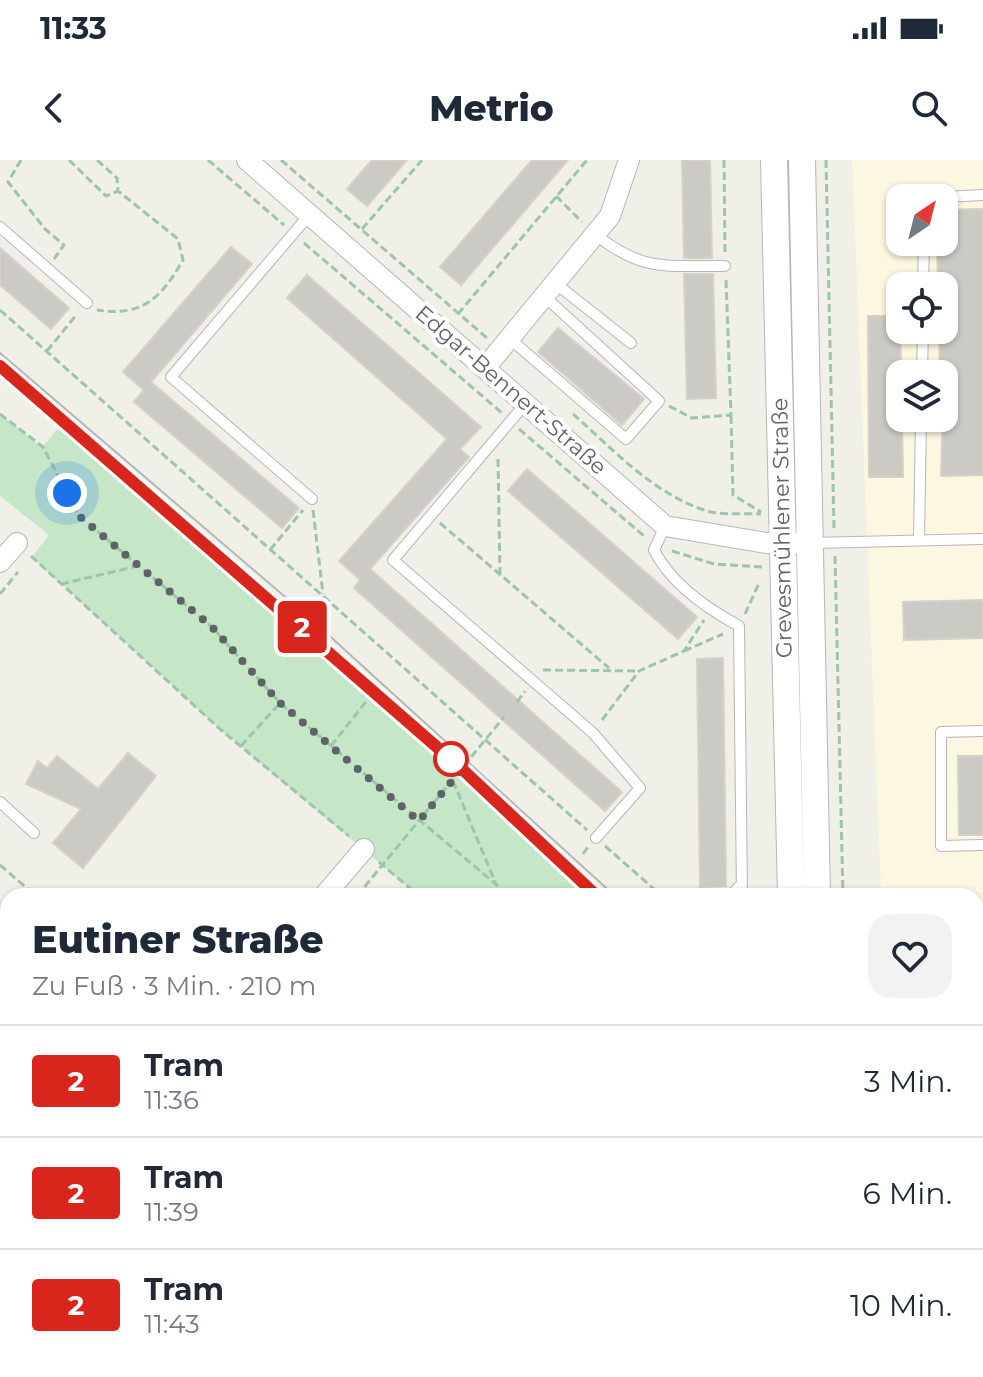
<!DOCTYPE html>
<html lang="de">
<head>
<meta charset="utf-8">
<style>
	:root { --surface:#fff; --page:#f2f2f3; --text:#1f2937; --muted:#747a83; --line:#e0e1e3 }
	body { margin:0; font-family:Montserrat,sans-serif; background:var(--page); color:var(--text); height:100vh; display:flex; flex-direction:column; font-size:30px; white-space:nowrap }
	* { box-sizing:border-box; margin:0 }
	p { font-size:26px; color:var(--muted) }
	.icon { flex:none; width:44px; height:44px; fill:none; stroke:currentColor; stroke-width:2; stroke-linecap:round; stroke-linejoin:round }
	.map { position:relative; flex:1; overflow:hidden }
	.drawer { position:absolute; left:0px; top:728px; width:984px; height:490px; display:flex; flex-direction:column; background:var(--surface); border-radius:24px 24px 0 0; box-shadow:0 2px 6px #0004 }
	.drawer>* { flex:none }
	.badge { padding:0 16px; border-radius:6px; font-size:28px; line-height:52px }
	.needle { width:52px; rotate:35deg }
	.buttons { position:absolute; left:886px; top:24px; display:grid; gap:16px }
	.buttons a { display:grid; place-items:center; width:72px; height:72px; border-radius:16px; background:var(--surface); box-shadow:0 2px 6px #0004; font-size:40px }
	.you { position:absolute; width:40px; height:40px; margin:-20px; border:6px solid #fff; border-radius:50%; background:#1a73e8; box-shadow:0 0 0 12px #1a73e833 }
	.map>.badge { position:absolute; translate:-50% -50%; box-shadow:0 0 0 4px #fff }
	.round { display:grid; place-items:center; flex:none; width:84px; height:84px; border-radius:24px; background:var(--page) }
	.head { display:flex; align-items:center; justify-content:space-between; height:136px; padding:0 32px }
	h1 { font-size:38px; font-weight:800; line-height:60px }
	ul { padding:0; list-style:none }
	li { display:flex; align-items:center; gap:24px; height:112px; padding:0 32px; border-top:2px solid var(--line) }
	li div { flex:1 }
	li b { display:block; font-size:30px }
	li em { font-style:normal }
	li .badge { min-width:88px; font-weight:700; text-align:center }
	.status { display:flex; justify-content:space-between; align-items:center; height:56px; padding:0 40px; background:var(--surface); direction:ltr }
	.status svg { height:22px; fill:currentColor }
	header { display:flex; justify-content:space-between; align-items:center; height:104px; padding:0 32px; background:var(--surface); font-size:36px; font-weight:800 }
	.map>svg:first-child { display:block }
</style>
</head>
<body>
<div class="status"><b>11:33</b><svg viewBox="0 0 49 12"><path d="M0 12V9h3v3zM5 12V6h3v6zM10 12V3h3v9zM15 12V0h3v12zM26 1h20v11H26zM47 4h2v5h-2z"/></svg></div>
<header><svg class="icon" aria-label="back" viewBox="0 0 24 24"><path d="M15 5l-7 7 7 7"/></svg>Metrio<svg class="icon" aria-label="search" viewBox="0 0 24 24"><circle cx="10" cy="10" r="6"/><path d="M15 15l6 6"/></svg></header>
<div class="map">
<svg width="983" height="1217" viewBox="0 0 983 1217">
	<rect width="100%" height="100%" fill="#f0efe8"/>
	<path fill="#fcf7e1" fill-rule="evenodd" d="M852,0H983V1217H900L899,1210H976V736H881ZM900,38H944V82H900ZM900,126H944V170H900ZM900,214H944V258H900Z"/>
	<path fill="#c6e6c8" d="M0,254L42,287L64,262L305,469L328,502L457,615L462,609L597,736H419L221,570L32,397L49,375L0,336Z
		M983,980V1217H926L925,1210H976V981Z"/>
	<path fill="#cccac4" stroke="#d5d1c6" stroke-width="2" d="M372,0H407L367,46L347,29Z
		M532,0H568L461,125L440,107Z
		M682,0H710L712,98H684Z
		M983,49V315L941,316L944,214H940L939,170H944V126H938L937,82H944V50Z
		M231,87L252,104L151,222L299,348L282,368L134,242L144,230L123,212Z
		M0,88L69,148L51,169L0,125Z
		M684,114H713L716,238L687,239Z
		M307,115L481,267L460,289L469,297L370,409L622,632L605,651L354,428L360,420L339,401L447,279L287,138Z
		M868,156H900L903,317H869Z
		M558,168L644,239L622,265L538,192Z
		M527,309L697,457L678,479L508,331Z
		M983,440V478L904,480L903,442Z
		M723,498L726,726L700,727L697,499Z
		M128,593L156,616L83,708L53,683L81,649L26,624L38,601L47,608L57,596L98,629Z
		M958,596H983V675H959Z"/>
	<g fill="none" stroke-linecap="round" stroke-linejoin="round">
		<g stroke="#b5b7bb" stroke-width="12">
			<path id="service" d="M925,38L983,35
				M310,54L171,217L312,339
				M0,67L87,143
				M595,74C643,113 667,105 725,106
				M555,123L631,183
				M923,126L924,82
				M509,178L626,279L659,241L544,136
				M922,214L923,170
				M526,243L393,400L593,573L640,628L596,678
				M665,366L654,390C671,424 706,448 739,466L742,736
				M919,380L921,258
				M811,383L983,379
				M983,571L941,572V686L983,685
				M0,642L34,673
				M730,736L742,724
				M0,859L8,850
				M390,1210L398,1217
				M471,1210L479,1217
				M0,1216L8,1206"/>
		</g>
		<g stroke="#b5b7bb" stroke-width="22">
			<path id="minor" d="M247,0L665,366L766,383H796
				M485,208L610,56L629,0
				M0,402L17,383
				M324,736L364,689
				M0,1113L8,1104
				M0,1182L8,1189
				M32,1210L40,1217
				M512,1217L518,1210"/>
		</g>
		<g stroke="#b5b7bb" stroke-width="28">
			<path id="tertiary" d="M774,0L791,736
				M802,0L817,736
				M796,1210V1217
				M815,1217V1210"/>
		</g>
		<path stroke="#9ec4ab" stroke-width="3" stroke-dasharray="8 4" stroke-linecap="butt" d="M21,0L8,22L45,69L64,85L54,99
			M69,0L106,36L118,31
			M97,0L117,18L118,31L178,79L183,100C161,138 143,157 97,150
			M208,0L284,65
			M281,0L487,178
			M724,0L725,92
			M826,0L834,368
			M556,36L582,62
			M362,69L422,0
			M304,83L502,253
			M0,150L587,670
			M458,154L587,0
			M47,191L77,154
			M669,246L692,258L731,255L726,120
			M0,254L43,287L79,356L211,466L280,543L510,736
			M573,254C614,290 656,337 711,352C726,355 745,353 761,354
			M731,256L733,335L761,352
			M519,269L644,376
			M498,299L500,415
			M313,350L323,434
			M440,363L609,508
			M270,390L303,350
			M672,391L714,404L762,407
			M31,396L221,570L349,676
			M835,396L843,736
			M61,424L138,406
			M0,434L18,412
			M745,454L760,421
			M684,491L723,474
			M543,510L639,511
			M517,542L525,531
			M602,560L639,511L684,491L704,460
			M241,586L280,543
			M331,586L369,538
			M453,621L496,724
			M605,686L662,736
			M583,694L588,687
			M379,702L419,736
			M0,705L36,736
			M357,736L504,557
			M0,826L8,817
			M0,1155L8,1146
			M177,1210L185,1217
			M579,1210L586,1217
			M718,1210V1217
			M329,1217L335,1210"/>
		<use href="#service" stroke="#fff" stroke-width="10"/>
		<use href="#minor" stroke="#fff" stroke-width="20"/>
		<use href="#tertiary" stroke="#fff" stroke-width="26"/>
		<path stroke="#b6b6b7" stroke-width="2" d="M0,193L311,459L615,736
			M740,1217V1210
			M754,1217V1210"/>
	</g>
	<g fill="none" stroke-linecap="round" stroke-linejoin="round">
		<g stroke="#fff" stroke-width="18">
			<path id="line" d="M0,206L462,609L597,736"/>
		</g>
		<use href="#line" stroke="#d9261c" stroke-width="12"/>
		<path stroke="#5f6267" stroke-width="8" stroke-dasharray="0 14.4" d="M67,333L79,356L211,466L280,543L419,661L462,609L451,599"/>
	</g>
	<circle fill="#fff" stroke="#d9261c" stroke-width="4" cx="451" cy="599" r="16"/>
	<g text-anchor="middle" dominant-baseline="central" stroke-width="8" stroke-linejoin="round" paint-order="stroke">
		<g font-size="22" fill="#5f6267" stroke="#fff">
			<text transform="translate(511 230) rotate(41)">Edgar-Bennert-Straße</text>
			<text transform="translate(782 368) rotate(-91)">Grevesmühlener Straße</text>
		</g>
	</g>
</svg>
<div class="buttons">
<a><svg class="needle" viewBox="-14 -14 28 28"><path d="M0-13l5 13h-10z" fill="#e53935"/><path d="M0 13l5-13h-10z" fill="#747a83"/></svg></a>
<a><svg class="icon" aria-label="locate" viewBox="0 0 24 24"><circle cx="12" cy="12" r="6"/><path d="M12 2v4M12 18v4M2 12h4M18 12h4"/></svg></a>
<a><svg class="icon" aria-label="layers" viewBox="0 0 24 24"><path d="M12 4l9 5-9 5-9-5zM3 14l9 5 9-5"/></svg></a>
</div>
<div class="you" style="left:67px;top:333px"></div>
<b class="badge" style="left:302px;top:467px;background:#d9261c;color:#fff">2</b>
<section class="drawer">
<div class="head"><div><h1>Eutiner Straße</h1><p>Zu Fuß · 3 Min. · 210 m</p></div><a class="round"><svg class="icon" aria-label="heart" viewBox="0 0 24 24"><path d="M12 20l-8-8c-3-5 5-10 8-4 3-6 11-1 8 4z"/></svg></a></div>
<ul>
<li><span class="badge" style="background:#d9261c;color:#fff">2</span><div><b>Tram</b><p>11:36</p></div><em>3 Min.</em></li>
<li><span class="badge" style="background:#d9261c;color:#fff">2</span><div><b>Tram</b><p>11:39</p></div><em>6 Min.</em></li>
<li><span class="badge" style="background:#d9261c;color:#fff">2</span><div><b>Tram</b><p>11:43</p></div><em>10 Min.</em></li>
</ul>
</section>
</div>
</body>
</html>
